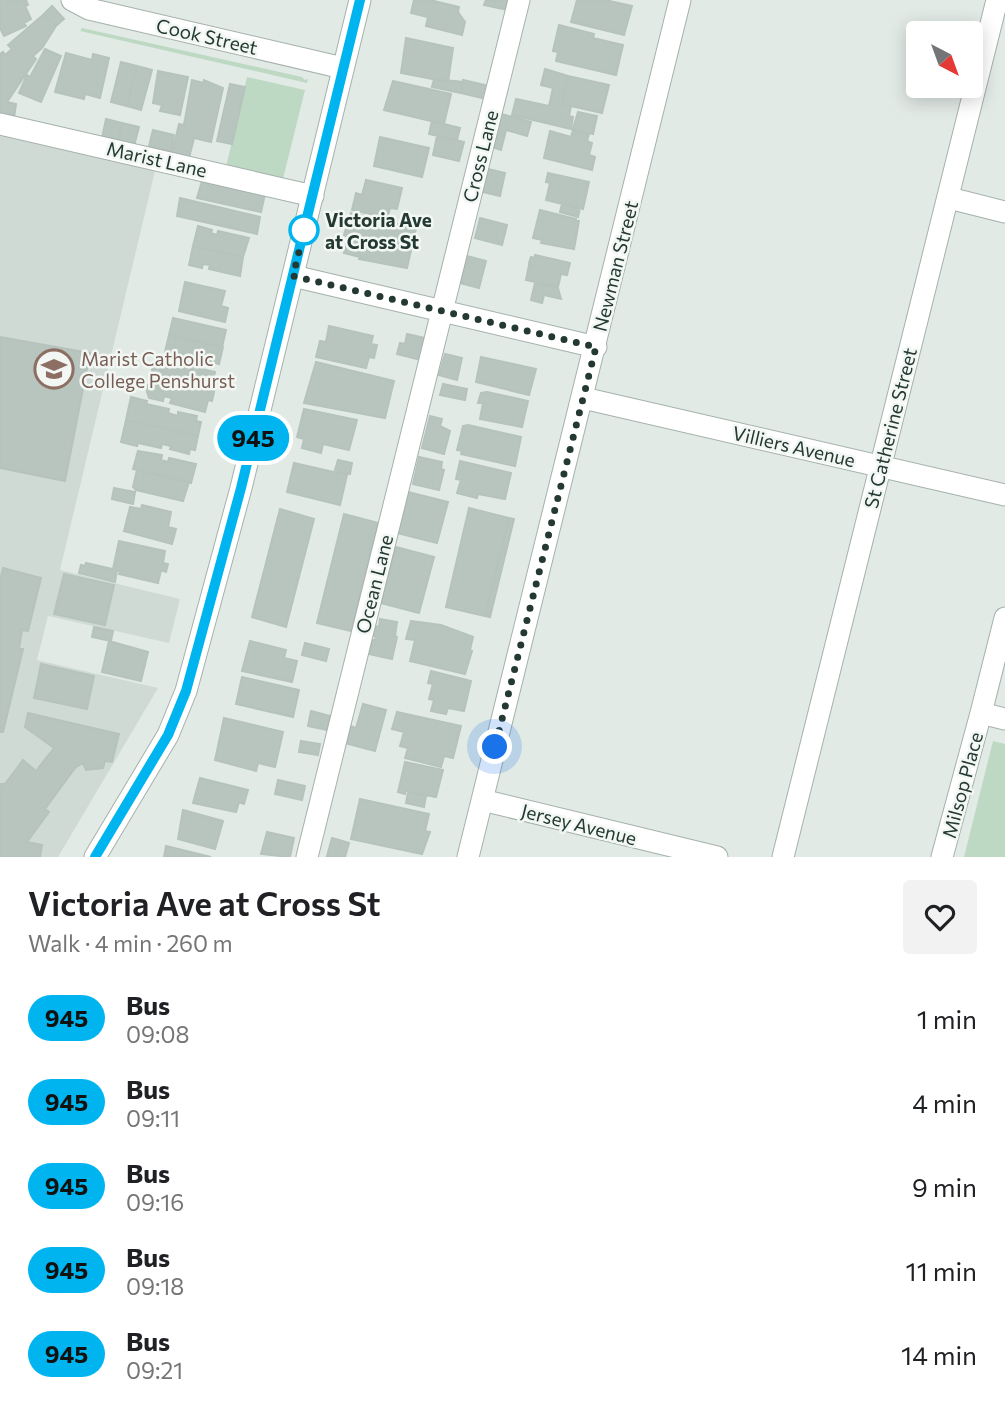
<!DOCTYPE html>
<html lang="en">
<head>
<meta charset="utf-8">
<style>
	:root { --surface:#fff; --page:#f2f2f2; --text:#202124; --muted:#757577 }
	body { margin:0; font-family:Commissioner,sans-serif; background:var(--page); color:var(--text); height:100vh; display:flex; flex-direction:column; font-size:26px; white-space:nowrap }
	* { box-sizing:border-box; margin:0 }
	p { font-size:23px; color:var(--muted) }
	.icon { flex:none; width:38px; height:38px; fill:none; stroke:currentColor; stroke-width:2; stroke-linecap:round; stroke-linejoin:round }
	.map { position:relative; height:857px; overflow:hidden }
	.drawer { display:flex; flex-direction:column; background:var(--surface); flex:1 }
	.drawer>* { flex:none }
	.badge { padding:0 14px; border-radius:23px; font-size:24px; line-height:46px }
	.needle { width:46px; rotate:139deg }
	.tools { position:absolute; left:906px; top:21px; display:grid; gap:14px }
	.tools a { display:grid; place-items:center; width:77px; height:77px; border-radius:7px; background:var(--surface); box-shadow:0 4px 18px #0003; font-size:35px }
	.you { position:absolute; width:35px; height:35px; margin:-18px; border:5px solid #fff; border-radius:50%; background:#1a73e8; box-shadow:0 0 0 10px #1a73e833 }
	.map>.badge { position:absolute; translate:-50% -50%; box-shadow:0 0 0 4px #fff }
	.round { display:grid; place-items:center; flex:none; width:74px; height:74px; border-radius:7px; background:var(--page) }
	.overview { display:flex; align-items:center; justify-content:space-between; height:119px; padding:0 28px }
	h1 { font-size:33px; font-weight:600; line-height:52px }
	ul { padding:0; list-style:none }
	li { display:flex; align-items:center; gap:21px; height:84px; padding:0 28px }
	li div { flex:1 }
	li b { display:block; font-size:26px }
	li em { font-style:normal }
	li .badge { min-width:77px; font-weight:700; text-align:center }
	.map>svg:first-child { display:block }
</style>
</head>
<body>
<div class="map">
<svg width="1005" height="857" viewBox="0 0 1005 857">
	<rect width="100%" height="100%" fill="#e2eae6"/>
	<path fill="#d0dad5" d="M0,135L156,167L60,570L180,599L169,643L48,616L37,660L158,688L58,857H0Z"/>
	<path fill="#bdd9c3" d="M82,28L302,77L305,80L308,79L307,83L80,31Z
		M247,77L305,90L283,179L226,167Z
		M993,741L1005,744V857H964Z"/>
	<path fill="#b8c5bf" stroke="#b5c3bc" stroke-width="2" d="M0,0H26L28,5L25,6L31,19L24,23L26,26L4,36L0,28Z
		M414,0H430L459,7L458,12L465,22L462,35L426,26L428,17L411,13Z
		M486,0H510L508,10L484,5Z
		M577,0H605L632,6L624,35L571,22Z
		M52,6L64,19L56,26L44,14Z
		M44,14L56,26L42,48L33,56L36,59L7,102L16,104L14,118L0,115V54L3,52L5,55L12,49L8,45Z
		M559,25L594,34L593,38L623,45L616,75L556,61L558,52L553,51Z
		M406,38L453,48L448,82L401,73Z
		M45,49L61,56L41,102L19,93L27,75L30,77Z
		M66,53L92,60L93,54L109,58L100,98L85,94L84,99L55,92Z
		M121,62L137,66L127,106L111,102Z
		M137,66L152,70L141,110L127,106Z
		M545,69L568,76L562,104L571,106L569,116L573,117L571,129L512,115L516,99L549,106L553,88L541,85Z
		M158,71L188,77L180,115L160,111L162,105L153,103Z
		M568,76L609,85L602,113L562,104Z
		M434,79L463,82L461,93L432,87Z
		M192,80L203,83L204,80L223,88L211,142L194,138L189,158L172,154L179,124L184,125Z
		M463,80L485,85L482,98L461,93Z
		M393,81L451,94L444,124L384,110Z
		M230,84L245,87L232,144L217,141Z
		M578,112L597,116L593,134L573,129Z
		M501,114L531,122L527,136L506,130L501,150L492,147Z
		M106,119L122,123L118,142L102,138Z
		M432,121L460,128L457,140L429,134Z
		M122,123L139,127L134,146L118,142Z
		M153,130L174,135L171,151L149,146Z
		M573,130L589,134L587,141L592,143L589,155L595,157L592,170L544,158L550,131L571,137Z
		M437,136L464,142L459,161L433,155Z
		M380,137L429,148L422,177L374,166Z
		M488,169L505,173L500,196L483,192Z
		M548,173L589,182L583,209L546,200L550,183L546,182Z
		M366,180L402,188L397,209L390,208L388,216L383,215V217L352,210L356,193L362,195Z
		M202,181L265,194L261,212L197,198Z
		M180,198L260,217L257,234L177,216Z
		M562,204L580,208L578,217L560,212Z
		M540,210L576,219V221H579L574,249L541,243L542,240L533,238Z
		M351,213L416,228L407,268L359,259L360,257L344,253L348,237L344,235Z
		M480,218L507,225L502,245L475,238Z
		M198,226L212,230L211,233L217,235L218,231L249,238L243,257L193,246Z
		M193,246L243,257L240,276L209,269L210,265L203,264L202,268L189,265Z
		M535,255L570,263L567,275L561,274L558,287L526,280L529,265L533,266L529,263L531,257L535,258Z
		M467,256L486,261L479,288L460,283Z
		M185,282L225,291L221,306L228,308L225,322L179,311Z
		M535,283L558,288L561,299L544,295L542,303L531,300Z
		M173,318L226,330L222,347L169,335Z
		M329,326L373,336L371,344L377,345L374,358L369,357L366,368L316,357L320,341L326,342Z
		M407,334L425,338L421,360L397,354L400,343L405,344Z
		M169,335L223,347L219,364L165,352Z
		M0,337L90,353L65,481L0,468Z
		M445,354L462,358L457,380L439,375Z
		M481,357L536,369L529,395L476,382Z
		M158,360L172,363L171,367L179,369L180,364L215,372L212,383L216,384L214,392L156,379L152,370L153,363Z
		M316,362L394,381L385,418L304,403Z
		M156,379L214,392L212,401L208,400L205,412L170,403L172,398L164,396L163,401L149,398L147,392L148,385L153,381L156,382Z
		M443,384L467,389L465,400L440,395Z
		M487,392L528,401L522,427L480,419L483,403H478L481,393Z
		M131,397L147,401L146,404L169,409L168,413L178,416V412L197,416L196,421L201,422L198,436L126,420Z
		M304,409L357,420L349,450L323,444L321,453L302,448L304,439L297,437Z
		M430,416L442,419L440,426L450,431L444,454L422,448Z
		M126,420L198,436L195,450L190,449L189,454L170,449L171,446L162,444L161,448L138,443L137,446L121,442Z
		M468,425L521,437L515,466L461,454L462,451L457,450L463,426Z
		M138,451L162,455L161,460L168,462L169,458L196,464L191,483L133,469Z
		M419,457L442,462L441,469L444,470L439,490L413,484Z
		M338,460L352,463L350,474L335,470Z
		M460,461L511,473L505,499L478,494L477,498L457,493L461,480L456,479Z
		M294,463L347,475L340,505L287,492Z
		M137,470L189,482L183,501L136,490L133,487Z
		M114,488L135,492L133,504L112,499Z
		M408,492L448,502L437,543L397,533Z
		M142,505L171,512L168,527L176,529L172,544L124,531L130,507L141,509Z
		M469,508L509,518L485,616L446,607Z
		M280,509L314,519L286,627L252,617Z
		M344,514L378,523L351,631L317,623Z
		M509,518L514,519L490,617L485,616Z
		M119,541L165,551L163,563L168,564L166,572L161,570L158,583L119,574L120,571L113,569Z
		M396,547L434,557L419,613L381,603Z
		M86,563L117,570L115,582L79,573L81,565L85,566Z
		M3,568L41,578L28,631L22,630L19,649H23L3,732H0V581Z
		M64,574L114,585L105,625L54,614Z
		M380,619L397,622L395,636L397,637L392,659L369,654L373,640H375L376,637L373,636L375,626L379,627Z
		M411,621L441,625L473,637L470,650L472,651L465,674L410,661L415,640L406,639Z
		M94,627L113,631L111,641L92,637Z
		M109,641L148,652L141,681L102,672Z
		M250,641L286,650L284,658L297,661L292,682L242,671Z
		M305,643L329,649L326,661L302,655Z
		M41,664L94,676L87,709L34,698Z
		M431,671L471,681L464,711L448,708L446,714L431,711L434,700L429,699L433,684L428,683Z
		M242,677L299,690L293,717L236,704Z
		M363,704L386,710L375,751L345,743L350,726L356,728Z
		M311,711L330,716L327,730L308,726Z
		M397,712L461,726L453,758L444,756L441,767L405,758L408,748L400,746L404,732L392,729Z
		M28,713L119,734L112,762L105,761L103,768L86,770L83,763L75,768L45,809L49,812L27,842L42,845L40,857H0V784H5L23,760L36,771L54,748L25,727Z
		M224,718L283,732L275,767L258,763L256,771L215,760Z
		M301,741L320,744L318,755L299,752Z
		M405,762L443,770L436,797L405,791V794L398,792Z
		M200,778L248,790L244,804L239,802L236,812L193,803Z
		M278,780L305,786L302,800L275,794Z
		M408,792L426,796L424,807L406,803Z
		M360,799L429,814L425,831L430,832L422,854L351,839Z
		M183,810L223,821L215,849L178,839Z
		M267,832L294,838L290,857L261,854Z
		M332,838L349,843L345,857L327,856Z
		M166,846L211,857H164Z"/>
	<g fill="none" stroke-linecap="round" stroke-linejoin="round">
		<g stroke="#a5b1ac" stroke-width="23">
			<path id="minor" d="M72,0L89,9L343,68
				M0,124L313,196
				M949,198L1005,212
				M293,276L596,347
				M583,398L1005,495
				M1005,618L981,713L1005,719
				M482,800L717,857
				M95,857L168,735L186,691L241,488L360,0
				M307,857L519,0
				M468,857L680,0
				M783,857L997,0
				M942,857L981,713"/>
		</g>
		<use href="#minor" stroke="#fff" stroke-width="21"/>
	</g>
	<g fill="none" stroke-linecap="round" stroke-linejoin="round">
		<g stroke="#fff" stroke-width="16">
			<path id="line" d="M95,857L168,735L186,691L241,488L360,0"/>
		</g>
		<use href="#line" stroke="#00b5ef" stroke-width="10"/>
		<path stroke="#243932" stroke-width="7" stroke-dasharray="0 12.6" d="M304,230L306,223L293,276L596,347L495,747"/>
	</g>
	<defs>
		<g id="school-ring" transform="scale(2.0125)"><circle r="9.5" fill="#f2f7f4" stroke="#8d6e63" stroke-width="1.5"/><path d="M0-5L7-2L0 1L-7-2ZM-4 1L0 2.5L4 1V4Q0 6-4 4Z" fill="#8d6e63"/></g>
	</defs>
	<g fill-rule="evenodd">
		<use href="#school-ring" x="54" y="369"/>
	</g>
	<circle fill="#fff" stroke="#00b5ef" stroke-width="3.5" cx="304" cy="230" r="14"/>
	<g text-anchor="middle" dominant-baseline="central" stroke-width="5" stroke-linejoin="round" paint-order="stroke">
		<g font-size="19" fill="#243932" stroke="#f2f7f4">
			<text transform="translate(207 36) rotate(13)">Cook Street</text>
			<text transform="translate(480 156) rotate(-76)">Cross Lane</text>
			<text transform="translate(157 159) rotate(13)">Marist Lane</text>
			<text transform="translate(615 266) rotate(-76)">Newman Street</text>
			<text transform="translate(890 428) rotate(-76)">St Catherine Street</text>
			<text transform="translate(794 446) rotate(13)">Villiers Avenue</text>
			<text transform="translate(374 584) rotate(-76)">Ocean Lane</text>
			<text transform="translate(962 785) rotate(-75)">Milsop Place</text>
			<text transform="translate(579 824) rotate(14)">Jersey Avenue</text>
		</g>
		<g font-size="19" font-weight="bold" fill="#243932" stroke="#f2f7f4" text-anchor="start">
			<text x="325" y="219">Victoria Ave<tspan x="325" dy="22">at Cross St</tspan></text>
		</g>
		<g font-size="19" fill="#785e54" stroke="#f2f7f4" text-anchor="start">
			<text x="81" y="358">Marist Catholic<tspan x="81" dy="22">College Penshurst</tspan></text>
		</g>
	</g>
</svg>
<div class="tools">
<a><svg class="needle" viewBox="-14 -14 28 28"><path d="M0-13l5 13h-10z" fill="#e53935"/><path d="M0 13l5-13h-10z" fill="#757577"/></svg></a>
</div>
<div class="you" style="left:495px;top:747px"></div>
<b class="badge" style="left:253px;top:438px;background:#00b5ef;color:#111">945</b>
</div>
<section class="drawer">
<div class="overview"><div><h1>Victoria Ave at Cross St</h1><p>Walk · 4 min · 260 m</p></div><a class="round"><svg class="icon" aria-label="heart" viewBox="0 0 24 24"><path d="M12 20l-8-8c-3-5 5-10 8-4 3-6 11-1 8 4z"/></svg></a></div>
<ul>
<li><span class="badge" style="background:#00b5ef;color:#111">945</span><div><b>Bus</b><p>09:08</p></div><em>1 min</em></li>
<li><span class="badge" style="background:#00b5ef;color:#111">945</span><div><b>Bus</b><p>09:11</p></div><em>4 min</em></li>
<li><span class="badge" style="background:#00b5ef;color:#111">945</span><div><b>Bus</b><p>09:16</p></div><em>9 min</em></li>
<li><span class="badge" style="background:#00b5ef;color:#111">945</span><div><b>Bus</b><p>09:18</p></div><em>11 min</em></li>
<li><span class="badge" style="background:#00b5ef;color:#111">945</span><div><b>Bus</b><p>09:21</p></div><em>14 min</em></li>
</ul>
</section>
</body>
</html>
